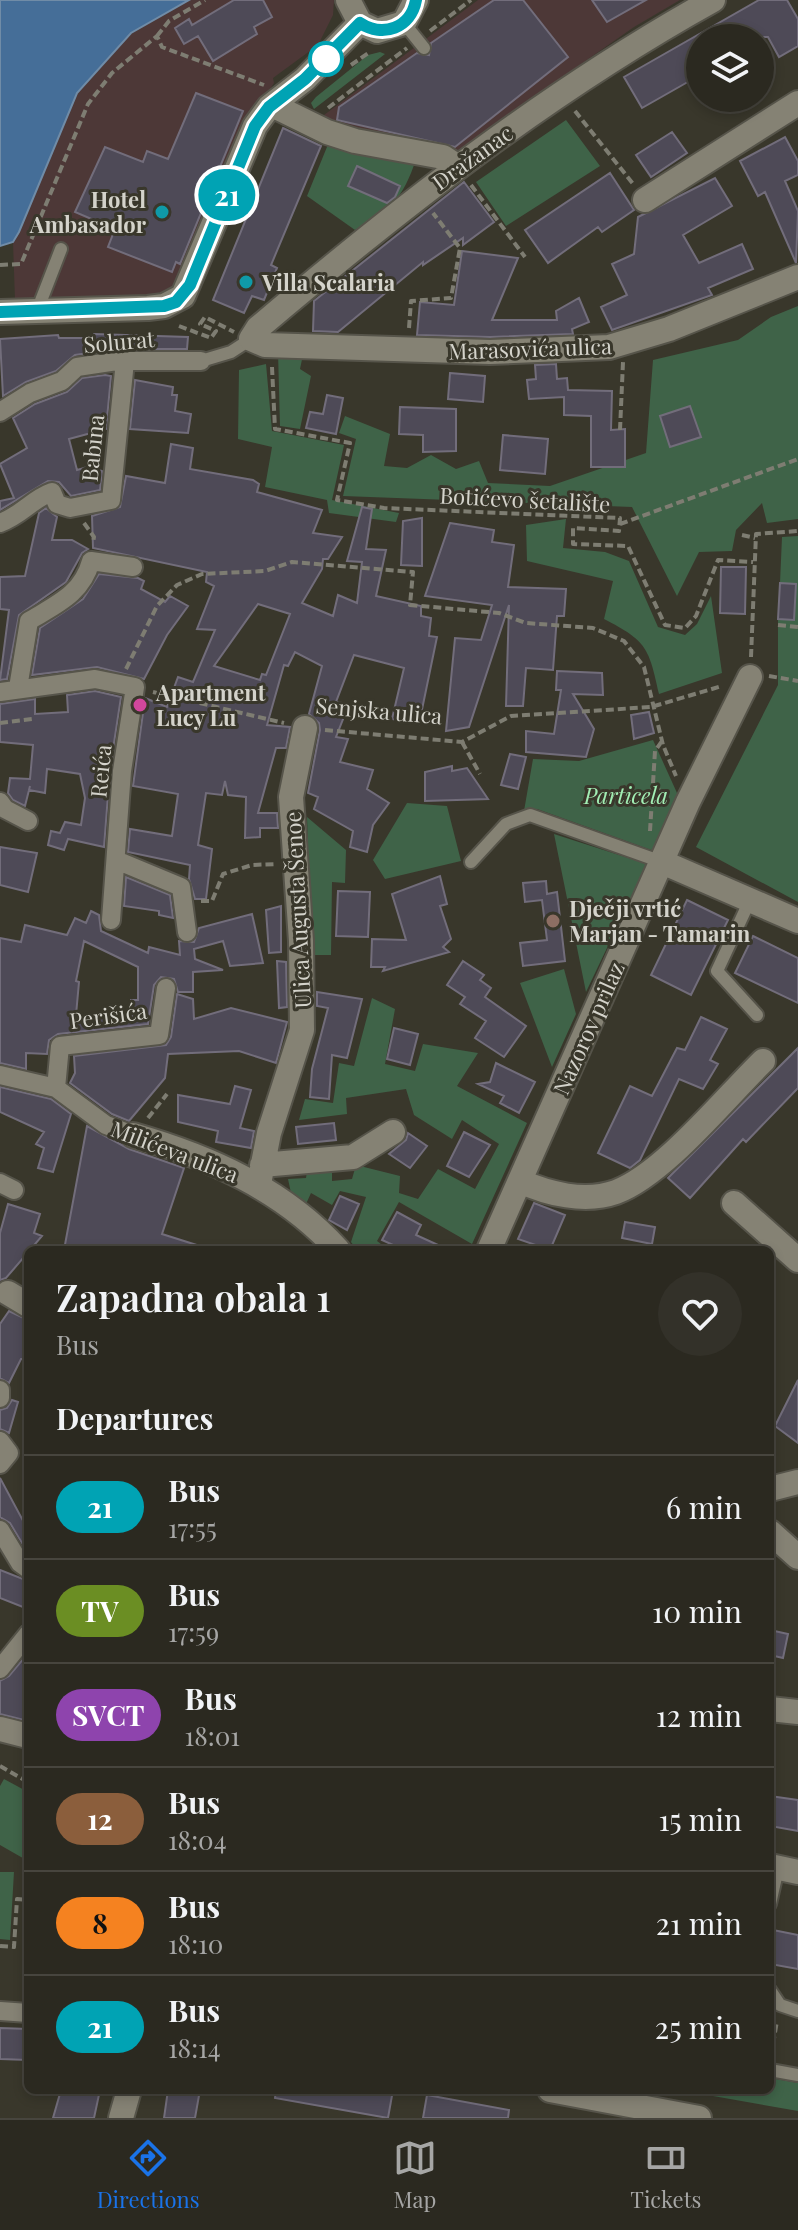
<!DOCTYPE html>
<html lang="en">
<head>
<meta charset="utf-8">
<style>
	:root { --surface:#2b2920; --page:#333129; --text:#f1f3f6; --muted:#a6a6a5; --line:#47453e; --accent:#1a73e8 }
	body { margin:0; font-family:"Playfair Display",serif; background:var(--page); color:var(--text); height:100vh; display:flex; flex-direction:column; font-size:30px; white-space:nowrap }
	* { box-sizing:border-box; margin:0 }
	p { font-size:26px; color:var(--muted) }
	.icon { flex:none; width:44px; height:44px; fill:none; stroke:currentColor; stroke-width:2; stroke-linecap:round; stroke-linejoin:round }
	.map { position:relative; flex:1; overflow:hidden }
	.drawer { position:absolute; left:24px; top:1246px; width:750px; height:848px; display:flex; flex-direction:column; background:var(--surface); border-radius:12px; box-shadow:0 4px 12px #0003,0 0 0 2px var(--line) }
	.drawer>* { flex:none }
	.badge { padding:0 16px; border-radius:26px; font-size:28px; line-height:52px }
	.buttons { position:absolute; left:686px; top:24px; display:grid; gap:16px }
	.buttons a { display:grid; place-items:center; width:88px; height:88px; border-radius:50%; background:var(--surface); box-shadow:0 4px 12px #0003,0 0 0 2px var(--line); font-size:40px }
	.map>.badge { position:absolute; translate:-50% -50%; box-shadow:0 0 0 4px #fff }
	h2 { padding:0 32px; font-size:30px; line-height:72px }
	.round { display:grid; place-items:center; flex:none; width:84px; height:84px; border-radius:42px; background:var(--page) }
	.headline { display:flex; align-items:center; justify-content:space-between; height:136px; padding:0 32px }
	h1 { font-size:38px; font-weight:600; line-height:60px }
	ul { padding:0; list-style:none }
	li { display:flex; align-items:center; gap:24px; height:104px; padding:0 32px; border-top:2px solid var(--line) }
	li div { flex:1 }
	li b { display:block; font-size:30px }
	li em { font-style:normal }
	li .badge { min-width:88px; font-weight:700; text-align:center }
	.tabs { display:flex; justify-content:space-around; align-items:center; height:112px; border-top:2px solid var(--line); background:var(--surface); font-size:22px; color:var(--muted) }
	.tabs a { display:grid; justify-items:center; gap:4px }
	.tabs .active { color:var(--accent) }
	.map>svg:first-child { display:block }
</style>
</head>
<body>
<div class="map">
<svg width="798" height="2118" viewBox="0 0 798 2118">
	<rect width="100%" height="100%" fill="#39372b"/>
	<path fill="#4d3837" d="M189,0H334L333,15L318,45L273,78L274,83L250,119L177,283L164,292L149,295L15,300L13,242L77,93L131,33Z
		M478,0H680L634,27L457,151L355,133L335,127L324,115Z"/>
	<path fill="#3f6348" d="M380,52L385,54L314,109L311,103L316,97L368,55Z
		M566,120L600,166L506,226L476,182Z
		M329,142L416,159C403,199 391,209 355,230L307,196Z
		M798,306V519L767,523L762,503L736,530L732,551L699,552L677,596L632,507L343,496L356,439L339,433L345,416L390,434L384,466L407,468L431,455L456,469L479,461L488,483L550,486L646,453L653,360L738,340L771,317Z
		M304,350L300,369L311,376L300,429L280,426L278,352Z
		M266,364L272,431L344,445L332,500L399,513L396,522L329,513L327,500L265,487L272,447L238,439L239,370Z
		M566,519L563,548L605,552L629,561L658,627L685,635L697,624L711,596L722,673L659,694C649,648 647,641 604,619L613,581L527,561L526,525Z
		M798,536V902L696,847L778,685V619L794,620L795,584L780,583L782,537Z
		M653,740L682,804L654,851L537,809L524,811L533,759L579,761Z
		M407,803L447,806L461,861L385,879L373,860Z
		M307,817L346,850L345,883L332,882L331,955H311Z
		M554,834L647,864L586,992Z
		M564,969L576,1014L552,1067L520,983Z
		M372,998L395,1009L385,1064L415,1071L423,1044L478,1053L457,1086L527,1123L472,1244L399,1202L377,1241L389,1250H357L351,1242L366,1197L340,1191L332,1205L311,1193L306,1204L291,1193L288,1179L306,1178L308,1165L332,1163V1181L352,1179L356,1165L400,1176L399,1193L418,1199L438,1169L475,1189L499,1144L462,1120L452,1139L414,1115L406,1089L346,1098L347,1114L299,1120L305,1099L333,1103L339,1063L354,1066Z
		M4,1779L28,1792V1861L0,1845V1786Z
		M0,1872H14L10,1940L0,1939Z
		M770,2078L798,2083V2111L679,2090H770Z"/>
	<path fill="#456e98" stroke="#708ca7" stroke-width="2" d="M0,0H189L131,33L77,93L19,232L13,242L0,246Z"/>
	<path fill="#4e4a57" stroke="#726d7b" stroke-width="2" fill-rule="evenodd" d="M234,0H263L272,17L254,27L257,34L213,61L198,36L184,44L175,28L189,19L192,25Z
		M494,0H523L568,57L455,147L337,120L339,107L417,53L429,55L431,43Z
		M592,0H646L607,22Z
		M759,0H787L798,19V46L779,57L768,37L700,38V75L642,108L624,77Z
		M196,93L243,111L180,264L176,262L172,272L108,247L115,229L75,212L105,147L143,162L147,151L168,159Z
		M283,128L321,146L271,265L277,268L264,300L252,296L244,313L213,300Z
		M672,132L687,153L651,177L636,155Z
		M785,137L798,161V175L785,181L798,211L796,263L765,192L758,196L740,161Z
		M357,166L400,186L395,197L387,203L348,186Z
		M610,173L634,210L602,232L598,227L548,263L525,230Z
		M715,178L732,206L683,235L699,263L742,244L753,269L708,288L712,295L612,330L601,307L627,295L612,264L634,254L638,217Z
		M464,182L494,222L463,245V238L423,265V262L338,332L313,331L314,301Z
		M462,251L518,258L492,320H557L556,311L579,298L589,322L572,329L573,334L490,337L417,335L420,302L454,305Z
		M94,334L188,337L187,349H117L75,355L56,371L26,382L3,396L0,339L58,335L59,338H94Z
		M556,364L557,379L567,378L568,390L612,391L611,430L625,429V467H591V416L564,415V397L529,399L527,380L536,379L535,365Z
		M450,373L485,376L483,402L448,399Z
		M105,375L111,376L106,429L69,439L77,470L91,466L102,471L100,490L71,496L59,482L48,481L0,510V501L14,498L0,464L27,448L13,418L35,404L67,392L82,378Z
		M135,380L173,387L172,395H177L175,411L191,414L188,433L130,429Z
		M327,395L343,398L336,434L306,428L310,412L323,414Z
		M690,406L701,437L670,447L660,416Z
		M400,407L456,409V451L423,452V435L399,434Z
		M503,435L548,439L545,474L500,470Z
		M171,444L193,448L190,469L253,480L259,484L257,492L322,510L313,533L342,537L328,559H323L322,569L302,603L333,616L338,595L357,603L362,562L347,561L362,507L372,509L366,549L386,550L376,596L421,606V616L431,618L429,636L437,637L419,724L392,719L404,668L354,655L336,702L349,704L336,737L348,739L340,762L373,770L367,789L389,803L373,825L367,852L350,847L353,831L314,809L318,797L308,793L320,730L319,723L309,714L322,666L295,652L288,666L284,665L267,725L290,727L286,748H276L258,813H277L278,828H260V837L245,838L246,797L228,795L225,781L222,795L206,793L198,845L212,849L206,899H195L189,879L190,865L128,852L130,829L172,836L178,794L133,786L145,698L167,707L178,677L193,682L215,630L197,629L214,586L206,582L207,572L93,548L92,516L120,507L126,476L165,483ZM258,604L290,614L266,675L262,674L260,680L214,666Z
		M46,508L57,517L52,540H72L88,549L82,553L66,582L19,615L7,679L0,680L9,610L0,609V577L25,576L39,513Z
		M422,518V566L401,565L403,521Z
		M450,523L494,530L492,542L514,545L508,587L566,589L564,616H557L553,670L526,668L523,706H506L509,605L469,727L446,731L455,638L481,640L492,605L425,596Z
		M721,567H746L745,614L720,613Z
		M99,574L138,578L144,581L141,589L165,602L170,596L188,606L167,635L144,679L97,667L32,675L40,628L83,599Z
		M780,583L796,584L794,620L778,619Z
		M557,671L602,673L603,695L573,694L594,729L586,757L526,752V731L554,734L561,690H556Z
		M95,691L121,697L110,769L104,847L68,839L64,850L48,845L51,831L60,833L65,822L81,825L85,798L80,774L47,769L45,793L29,790L30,786L25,806L13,800L8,793L10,778L30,779L33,745L0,742V704L35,699V714L68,712L67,695Z
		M649,712L654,733L634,739L631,715Z
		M510,754L526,757L518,789L501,785Z
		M452,766V771L467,768L488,799L425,801V772Z
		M0,847L37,853L28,892L0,885Z
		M440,876L447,904L440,906L451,939L443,947L449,952L383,971L385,967H371L372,939L406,940L392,894Z
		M126,877L170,895L173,918L159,915V911L124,906Z
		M546,881L547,894L557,892L565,961L523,966L520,943L547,940L542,900L525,902L523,883Z
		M338,891L370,892L368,937L336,936Z
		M687,900L728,920L691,995L651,975Z
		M281,906V952L269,953L266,910Z
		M91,911L99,915L101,931L148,953L149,947L180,955L179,941L194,942L199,928L252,914L263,963L230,966L223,941L194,949L195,959L223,970L193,972V992H178L174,979L161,977L154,985L148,1024L58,1034L49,1040L47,1054L26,1053V1069L0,1063V938L21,942L25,925L67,935L75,918L86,923ZM84,941L138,967V1000H131L132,1018L76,1015L79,982L76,981Z
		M753,936L798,958V1003L735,973Z
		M277,961L286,962L287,1007L279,1008Z
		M463,961L484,975L480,980L491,988L485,997L526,1026L504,1057L475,1038L486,1021L460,1004L465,997L447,985Z
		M317,992L362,999L347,1058L332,1055L329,1099L310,1097L312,1069L328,1008L317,1006Z
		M177,994L193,999L194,1019L231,1008L287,1022L276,1063L239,1051L168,1054L165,1078L129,1121L112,1114L70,1083L75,1073L74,1056L166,1045L171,1037Z
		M701,1017L727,1029L710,1060L718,1064L703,1089L679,1079L640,1160L630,1168L598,1153L630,1086L652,1096L677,1048L685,1050Z
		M394,1028L418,1034L410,1065L387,1059Z
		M798,1048V1088L746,1142L743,1139L690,1198L668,1178Z
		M496,1063L535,1082L519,1113L500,1103L504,1096L478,1084L490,1082Z
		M235,1086L251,1090L240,1128L254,1131L251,1148L216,1142L218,1131L178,1122V1095L230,1104Z
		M0,1087L51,1099L71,1114L53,1172L38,1168L44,1148L36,1144L44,1132L0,1112Z
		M334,1123L336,1140L298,1144L296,1127Z
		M87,1126L129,1149L184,1168L162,1234L200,1246V1250H64Z
		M464,1132L490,1145L469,1177L447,1166Z
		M408,1133L427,1146L410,1168L389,1154L406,1140Z
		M340,1196L359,1204L347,1230L329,1220Z
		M534,1203L565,1215L550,1250L518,1239Z
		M8,1204L40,1214L34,1233L42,1236L6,1278L0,1280V1233Z
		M397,1212L421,1225L416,1235L449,1250H404L382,1240Z
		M625,1222L655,1227L652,1244L622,1238Z
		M9,1311L28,1320V1359H21L9,1383L0,1378V1324Z
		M798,1380V1443L775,1426Z
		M12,1400L18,1402L9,1433L0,1429V1410L7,1408Z
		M0,1478L28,1530V1553L10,1523L0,1517Z
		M0,1570L28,1581V1609L0,1598Z
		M770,1630L788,1634L783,1658L770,1655Z
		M24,1658L28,1660V1721L0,1714V1681L9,1676Z
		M770,1796L798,1800V1831L770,1826Z
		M773,1930L798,1935V1969L770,1964Z
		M0,2028L28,2029V2060L0,2059Z
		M61,2090H100L94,2118H53Z
		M168,2090H200L195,2118H164Z
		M276,2090H393L388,2118L275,2098Z
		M427,2095L509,2110L508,2118H423Z"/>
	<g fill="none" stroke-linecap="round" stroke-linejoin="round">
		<g stroke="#56544a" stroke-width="16">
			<path id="service" d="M404,23L424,48
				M37,311L61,249
				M201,361L231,352L251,339
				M471,862L506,824L530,815L662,862
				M751,898L717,971L757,1015
				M770,1904L778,1868
				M770,1990L780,2005L798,2011
				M770,2070L798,2075"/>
		</g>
		<g stroke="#56544a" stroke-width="22">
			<path id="pedestrian" d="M0,412L30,393L62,381L77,367L117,361H201
				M0,523C22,515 32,499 52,492L57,504L70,508L111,500L125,361
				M18,688L29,621C57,604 82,594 91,561L133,567
				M0,692L95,679L135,687L122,771L111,920
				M0,802L5,809L28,821
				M116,860L181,887L187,932
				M0,1075L56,1088L106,1125L133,1135
				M56,1088L60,1046L159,1035L166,988
				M0,1183L14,1190
				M0,1390V1398
				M0,1441L9,1453L0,1464
				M0,1530L20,1563L28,1569
				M0,1669L28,1634
				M0,2011L28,2013"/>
		</g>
		<g stroke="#56544a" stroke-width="28">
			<path id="minor" d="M348,0L360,23L377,31L404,23L416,0
				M713,0C549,91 401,207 258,328L251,339L265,345L490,352L609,347L669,329L798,277
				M272,105L327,132L355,141L443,157L458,167
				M645,200L798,103
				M0,312L148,308L164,306L183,296L255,126L269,107L305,79L360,23
				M662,862L798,921
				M133,1135C210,1157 284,1190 338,1250
				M262,1165L353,1157L393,1132
				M520,1181C548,1194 585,1203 616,1192C664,1174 725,1098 763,1061
				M259,1184L269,1133L302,1030L301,941L291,797L305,728
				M734,1203L798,1260
				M489,1250L688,802L750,677
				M8,1293L28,1305
				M770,1489L798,1482
				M770,1532L798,1557
				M770,1709L798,1712
				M0,1729L28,1736
				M770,1866L798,1872
				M550,2090L699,2118
				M121,2118L129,2090"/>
		</g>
		<path stroke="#7e7d72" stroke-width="4" stroke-dasharray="8 4" stroke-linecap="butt" d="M430,31L471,0
			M157,36L169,21L205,0
			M351,65L370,52
			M328,108L407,48
			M575,111L634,185
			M471,185L525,257
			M0,265L21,264L88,104L112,73L157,36L162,47L264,85
			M179,326L211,338L216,331L200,324L205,317L234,332
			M409,328L411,301L451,298L460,248L433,213
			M272,367L275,429L350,443L337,500L384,508L620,518L619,531L573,528V544L628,546L665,625L685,628L696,616L718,560L753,562
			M620,430L623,362
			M84,523L94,537L93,543
			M620,524L798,459
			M742,535L755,538
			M778,625L798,627
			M751,657L756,534L798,531
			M126,669L157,606L177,585L202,574L265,571L292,562L413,572L410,605L499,613L526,623L593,628L624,641L644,667L663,745L676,776
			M769,676L798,681
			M153,692L284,723
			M0,723L32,719
			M325,730L462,742L511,716L651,707L722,686
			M462,742L480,774
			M653,786L667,795
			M650,831L655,751L662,741
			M201,901H212L223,874L252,865L277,864
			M148,1118L167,1094
			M0,1766L28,1782
			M0,1946L14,1947L17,1899L28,1900
			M771,2056L777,2021"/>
		<use href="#service" stroke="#858274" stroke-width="12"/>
		<use href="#pedestrian" stroke="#858274" stroke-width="18"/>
		<use href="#minor" stroke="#858274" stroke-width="24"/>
	</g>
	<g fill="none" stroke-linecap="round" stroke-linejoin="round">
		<g stroke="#fff" stroke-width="18">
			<path id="line" d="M0,312L164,306L176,302L190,285L255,126L269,107L305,79L360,23C383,38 411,28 416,0"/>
		</g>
		<use href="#line" stroke="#00a3b4" stroke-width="12"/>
	</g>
	<circle fill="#fff" stroke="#00a3b4" stroke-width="4" cx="326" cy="59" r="16"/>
	<g fill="#0f9aa8" stroke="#39372b" stroke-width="3">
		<circle cx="162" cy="212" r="8"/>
		<circle cx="246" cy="282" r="8"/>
	</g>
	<circle fill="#d1479c" stroke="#39372b" stroke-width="3" cx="140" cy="705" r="8"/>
	<circle fill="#8d6e63" stroke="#39372b" stroke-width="3" cx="553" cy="921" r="8"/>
	<g text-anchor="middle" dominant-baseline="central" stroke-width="6" stroke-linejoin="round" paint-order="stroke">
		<g font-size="22" fill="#d4d3cb" stroke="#39372b">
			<text transform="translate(472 157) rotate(-36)">Dražanac</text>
			<text transform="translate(119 341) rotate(-5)">Solurat</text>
			<text transform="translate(530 348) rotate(-2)">Marasovića ulica</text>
			<text transform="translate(92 448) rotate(-84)">Babina</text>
			<text transform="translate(525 499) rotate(3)">Botićevo šetalište</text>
			<text transform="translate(379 710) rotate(5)">Senjska ulica</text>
			<text transform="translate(100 771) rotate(-84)">Reića</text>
			<text transform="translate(297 910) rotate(-93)">Ulica Augusta Šenoe</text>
			<text transform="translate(108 1015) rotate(-8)">Perišića</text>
			<text transform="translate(588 1028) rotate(-66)">Nazorov prilaz</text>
			<text transform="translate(175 1151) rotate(21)">Milićeva ulica</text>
		</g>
		<g font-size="22" font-weight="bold" fill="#d4d3cb" stroke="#39372b" text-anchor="start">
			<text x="146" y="199" text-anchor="end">Hotel<tspan x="146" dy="25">Ambasador</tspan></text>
			<text x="262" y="282">Villa Scalaria</text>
			<text x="156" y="692">Apartment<tspan x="156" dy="25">Lucy Lu</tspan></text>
			<text x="569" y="908">Dječji vrtić<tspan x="569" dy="25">Marjan - Tamarin</tspan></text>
		</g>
		<g font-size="22" font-style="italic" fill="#a2eeb4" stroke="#39372b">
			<text x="626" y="795">Particela</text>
		</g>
	</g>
</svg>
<div class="buttons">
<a><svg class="icon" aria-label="layers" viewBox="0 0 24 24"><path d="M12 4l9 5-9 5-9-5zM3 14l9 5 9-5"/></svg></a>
</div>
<b class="badge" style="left:227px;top:195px;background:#00a3b4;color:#fff">21</b>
<section class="drawer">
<div class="headline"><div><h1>Zapadna obala 1</h1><p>Bus</p></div><a class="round"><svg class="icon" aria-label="heart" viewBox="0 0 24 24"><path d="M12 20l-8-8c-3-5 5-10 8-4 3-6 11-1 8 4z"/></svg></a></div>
<h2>Departures</h2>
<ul>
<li><span class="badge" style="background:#00a3b4;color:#fff">21</span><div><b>Bus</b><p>17:55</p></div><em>6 min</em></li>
<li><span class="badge" style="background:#6b8e23;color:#fff">TV</span><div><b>Bus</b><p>17:59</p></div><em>10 min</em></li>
<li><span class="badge" style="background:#8e44ad;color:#fff">SVCT</span><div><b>Bus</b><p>18:01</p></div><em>12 min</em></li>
<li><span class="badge" style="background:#8b5e3c;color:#fff">12</span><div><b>Bus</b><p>18:04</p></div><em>15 min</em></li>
<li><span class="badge" style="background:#f58220;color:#111">8</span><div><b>Bus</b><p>18:10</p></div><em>21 min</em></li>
<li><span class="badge" style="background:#00a3b4;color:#fff">21</span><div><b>Bus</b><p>18:14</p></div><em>25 min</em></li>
</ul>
</section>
</div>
<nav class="tabs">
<a class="active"><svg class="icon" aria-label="directions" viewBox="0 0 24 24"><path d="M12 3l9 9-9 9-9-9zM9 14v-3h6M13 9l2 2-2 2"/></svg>Directions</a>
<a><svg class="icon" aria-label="map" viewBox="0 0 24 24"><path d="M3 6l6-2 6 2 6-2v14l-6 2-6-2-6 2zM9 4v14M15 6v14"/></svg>Map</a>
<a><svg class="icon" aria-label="tickets" viewBox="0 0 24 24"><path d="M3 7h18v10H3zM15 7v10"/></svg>Tickets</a>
</nav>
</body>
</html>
